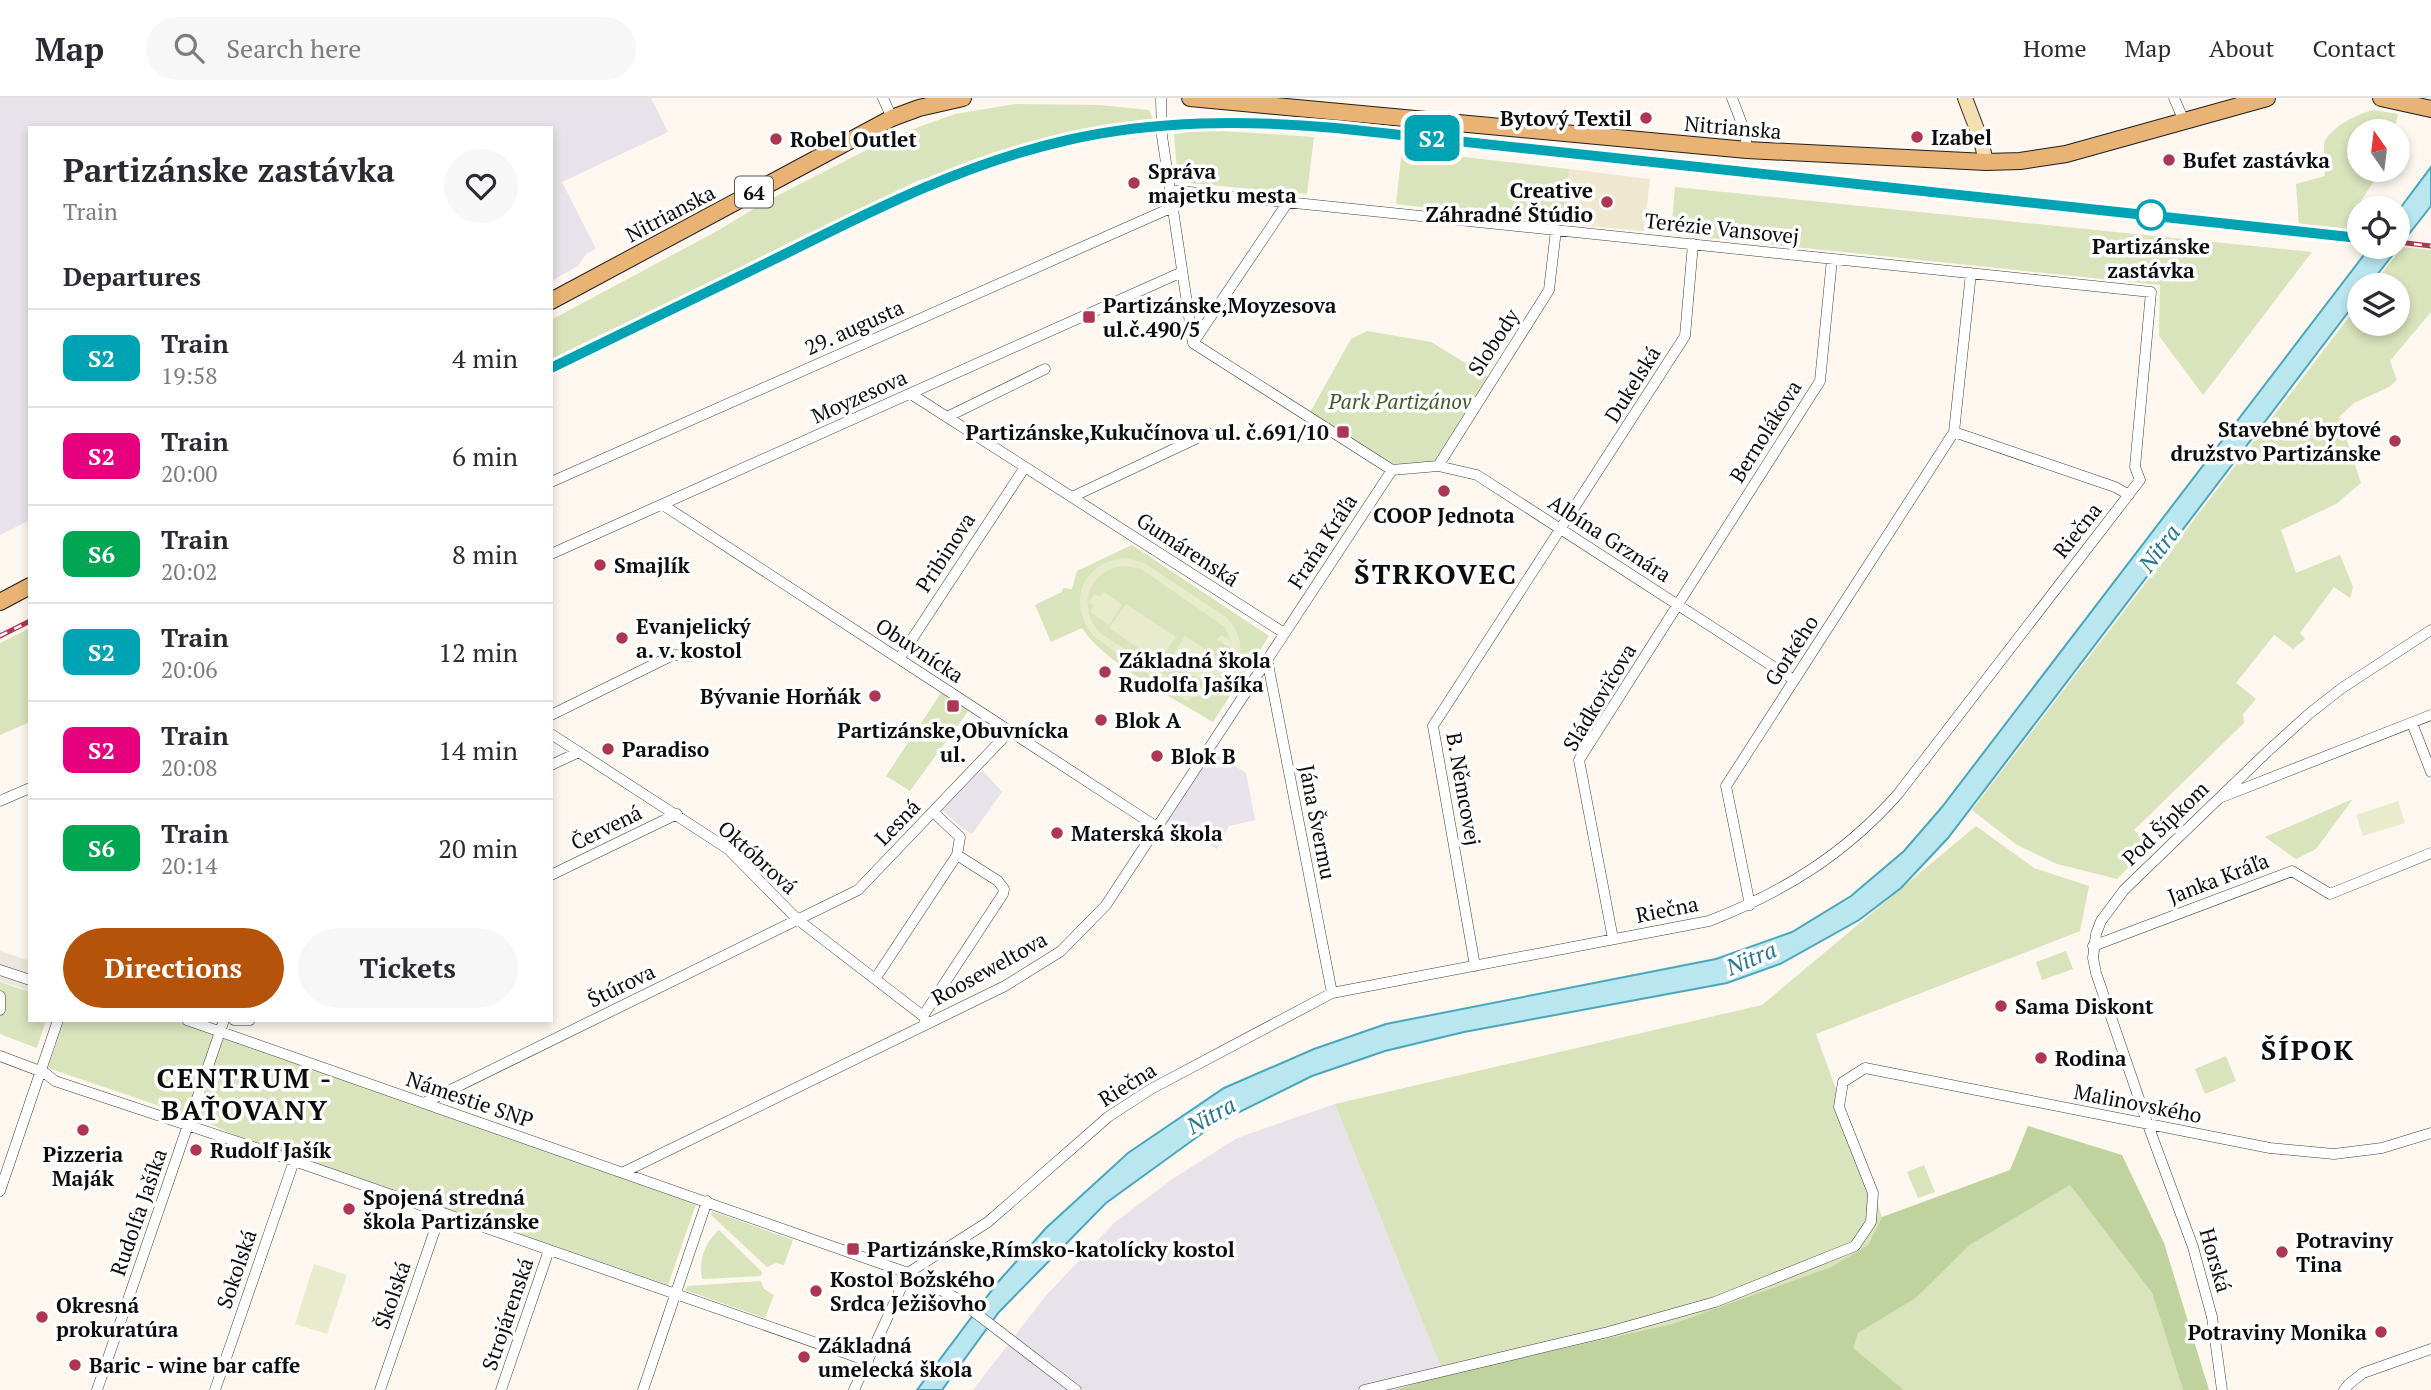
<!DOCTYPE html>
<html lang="en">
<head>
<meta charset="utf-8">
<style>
	:root { --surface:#fff; --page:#f7f7f7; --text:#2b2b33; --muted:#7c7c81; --line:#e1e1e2; --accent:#b45309 }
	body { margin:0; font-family:"PT Serif",serif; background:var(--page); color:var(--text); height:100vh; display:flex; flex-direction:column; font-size:26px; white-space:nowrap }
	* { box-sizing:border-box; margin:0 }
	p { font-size:23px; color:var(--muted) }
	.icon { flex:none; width:38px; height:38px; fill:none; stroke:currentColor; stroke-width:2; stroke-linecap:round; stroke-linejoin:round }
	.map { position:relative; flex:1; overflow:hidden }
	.side { position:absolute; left:28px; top:28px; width:525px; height:896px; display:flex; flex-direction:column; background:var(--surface); border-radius:0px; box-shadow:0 4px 10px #0003 }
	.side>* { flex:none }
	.badge { padding:0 14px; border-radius:10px; font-size:24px; line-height:46px }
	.needle { width:46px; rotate:346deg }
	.buttons { position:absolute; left:2347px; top:21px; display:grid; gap:14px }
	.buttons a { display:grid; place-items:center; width:63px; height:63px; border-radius:50%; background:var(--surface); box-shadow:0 4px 10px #0003; font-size:35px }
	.map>.badge { position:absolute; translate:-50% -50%; box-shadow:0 0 0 4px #fff }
	h2 { padding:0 35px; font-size:26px; line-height:63px }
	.round { display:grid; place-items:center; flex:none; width:74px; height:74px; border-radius:37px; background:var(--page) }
	.overview { display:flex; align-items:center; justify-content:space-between; height:119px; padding:0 35px }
	h1 { font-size:33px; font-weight:600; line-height:52px }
	.button { display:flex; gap:14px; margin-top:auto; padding:14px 35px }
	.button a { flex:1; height:80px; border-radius:42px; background:var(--accent); color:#fff; font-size:28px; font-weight:600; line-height:80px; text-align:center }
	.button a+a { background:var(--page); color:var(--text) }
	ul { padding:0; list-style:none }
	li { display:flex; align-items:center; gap:21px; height:98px; padding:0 35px; border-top:2px solid var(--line) }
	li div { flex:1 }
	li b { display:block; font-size:26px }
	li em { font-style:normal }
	li .badge { min-width:77px; font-weight:700; text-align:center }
	header { display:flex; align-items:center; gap:42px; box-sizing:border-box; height:98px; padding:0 35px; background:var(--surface); border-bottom:2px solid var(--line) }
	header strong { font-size:33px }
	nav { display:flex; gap:38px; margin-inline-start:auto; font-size:24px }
	.search { width:490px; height:63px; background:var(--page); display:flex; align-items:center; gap:18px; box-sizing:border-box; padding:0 24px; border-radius:38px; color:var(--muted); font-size:26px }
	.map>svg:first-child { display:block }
</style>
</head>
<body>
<header>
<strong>Map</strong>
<div class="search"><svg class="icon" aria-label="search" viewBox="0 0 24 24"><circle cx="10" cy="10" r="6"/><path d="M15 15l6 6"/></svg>Search here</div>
<nav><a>Home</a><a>Map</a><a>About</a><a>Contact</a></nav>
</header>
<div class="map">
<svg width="2431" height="1292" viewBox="0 0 2431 1292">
	<rect width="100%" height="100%" fill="#fdf7ef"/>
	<path fill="#e8e2eb" d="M0,0H651L668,34L562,84L596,151L587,155L578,168L551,183V30H30V422L0,437Z
		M1212,653L1246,675L1255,722L1229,728L1217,751L1165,724Z
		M983,673L1002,694L972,736L961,729L942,712L978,675Z
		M1335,1006L1444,1277L1394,1292H973L1044,1200L1113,1126L1171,1082L1237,1040Z"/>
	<path fill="#f0e7d1" d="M1569,71L1650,81L1644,133L1565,126Z"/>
	<path fill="#d9e3bc" d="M1015,6L1100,7L1149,12L1154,23L1100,30L1037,43L917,83L551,264V222L719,132L763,105L894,38L955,16Z
		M2373,12L2398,16L2394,33H2359V72H2381L2348,123L2350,127L2347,133L2299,128L2296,86L2325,78L2324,72L2326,70C2326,63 2323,54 2324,47C2326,31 2359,15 2373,12Z
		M1207,32L1314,39L1307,96L1178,84L1174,36Z
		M1402,52L1569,71L1565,126L1396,106Z
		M1675,89L2312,154L2203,297L2159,238L2160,187L1671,136Z
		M2402,149L2431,152V214L2390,263L2397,282L2389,289L2354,305L2339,319L2361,385L2336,406L2281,432L2296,475L2340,457L2353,489L2350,500L2334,489L2300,535L2305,541L2293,551L2274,537L2236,585L2256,601L2243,616L2244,625L2134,732L2149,749L2117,781L2057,766L2017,747L1972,712L2359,206V226H2398V187H2373Z
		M1367,233L1431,244L1492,281L1438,368L1392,372L1308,318L1351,241Z
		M1132,447L1269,538L1213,624C1177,602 1104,565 1082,530L1051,544L1035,507L1062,494L1063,490L1072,491L1077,473Z
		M30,530V624L0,637V545Z
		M947,586L974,605L910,693L886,678Z
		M2353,701L2316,751L2296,761L2265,739Z
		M1976,728L2034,770L2089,788L2080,833L1816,936L1882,1119L1868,1147L1831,1169L1672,1226L1444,1277L1335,1006L1762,907Z
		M2066,853L2073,871L2042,882L2036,864Z
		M0,884L30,894V922H46L37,950L0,936Z
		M64,922H172L696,1106L668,1187L242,1040L198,1021L48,970Z
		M2226,958L2236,983L2205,996L2195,971Z
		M1924,1067L1935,1094L1918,1100L1907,1074Z
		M2070,1087L2152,1195L2183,1292H1904L1852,1250L1858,1235L1916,1200L1970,1147Z
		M712,1113L793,1142L784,1167L776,1165L767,1169L711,1117Z
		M719,1132L762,1174L761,1178L702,1181C699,1161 704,1146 719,1132Z
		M761,1183L764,1191L774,1197L765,1220L685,1192L687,1188Z"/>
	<path fill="#c0d29d" d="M2028,1028L2122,1057L2164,1145L2209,1292H2183L2152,1195L2070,1087L1970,1147L1916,1200L1858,1235L1853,1250L1904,1292H1394L1444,1277L1672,1226L1831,1169L1868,1147L1882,1119L2010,1072Z"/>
	<path fill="#e8eccd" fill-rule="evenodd" d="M1126,460L1144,465L1226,519C1257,552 1236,596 1192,599L1188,604L1096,540C1065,508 1081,463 1126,460ZM1126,468L1141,471L1225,529L1231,543L1221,537L1217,542L1233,551C1233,565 1227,579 1215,585L1227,566L1185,538L1170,562L1210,588L1199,591L1181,588L1100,535C1075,508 1090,469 1126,468Z
		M1104,494L1122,507L1109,527L1090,514L1094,508L1089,504L1095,496L1100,499Z
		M1126,506L1176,539L1159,564L1109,530Z
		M2398,703L2405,725L2363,738L2356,717Z
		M314,1166L347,1177L327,1236L295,1226Z"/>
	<path fill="#ece6de" d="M0,853L30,863V893L0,883Z"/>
	<path fill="#b9e6ef" stroke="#49a7bd" stroke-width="2" d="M2431,69V108L2369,187H2359V200L1948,740L1901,790L1859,822L1780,866L1727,885L1464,934L1385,953L1312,978L1215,1026L1106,1105L999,1214L942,1292H917L998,1184L1046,1130L1128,1055L1224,990L1314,951L1386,926L1716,861L1792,834L1851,798L1904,753L1942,709L2370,149H2398V113Z"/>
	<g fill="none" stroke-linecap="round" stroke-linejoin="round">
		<g stroke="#404040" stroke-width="11">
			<path id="street" d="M883,0L892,20
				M1161,0L1162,38L1193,245L1392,372
				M1732,0L1745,34L1747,52
				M2174,0L2184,23
				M1193,245L1288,104
				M911,296L1284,535
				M947,319L1045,271
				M1954,334L2115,389L2129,397
				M1438,368L1549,192L1556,132
				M1392,372L1438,368L1477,377L1794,582
				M551,384L1173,109
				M1072,399L1208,335
				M663,407L1157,729
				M551,456L1182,174
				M899,561L1025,369
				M1267,561L1332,895
				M551,617L673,557L692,558
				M2412,625L2431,674
				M551,636L728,751L797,821L923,918L927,926
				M551,667L579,654
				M2222,699L2431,617
				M0,703L30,690
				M551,777L677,716
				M1750,807L1726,688L1954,334L1971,175
				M1613,841L1579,662L1820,283L1832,161
				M2093,848L2292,773L2330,796L2431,755
				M1475,868L1433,628L1685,238L1693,146
				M0,872L30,882
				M875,881L957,757L960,739L933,714
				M0,898V912
				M923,918L1003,796L1004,791L998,783L957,757
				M187,922L908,1175L956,1200L1076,1292
				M234,922H250
				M0,958L45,975L55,983L277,1057L868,1263
				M424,1005L858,792L1010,633
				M624,1074L1005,888L1061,853L1106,807L1392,372
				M0,1093L58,922
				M908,1175L988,1124L1108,1019L1151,991L1332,895L1709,823C1784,794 1845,756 1898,696L2140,382L2135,369L2151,194L1170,92
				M97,1292L224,922
				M215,1292L294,1063
				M380,1292L441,1114
				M501,1292L549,1152
				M643,1292L707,1103
				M854,1292L908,1175
				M1364,1292L1608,1234L1715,1204L1855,1148L1871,1124L1873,1095L1839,1009L1843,984L1865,970L2270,1050L2334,1056L2382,1050L2431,1035
				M2222,1292L2212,1219L2193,1149L2148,1027L2096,875L2093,860L2096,836L2101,823L2124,792L2267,654L2310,615L2342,590L2431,532
				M2344,1292L2349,1286L2363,1275L2431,1251"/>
		</g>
		<g stroke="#2f2f2f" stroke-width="16">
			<path id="secondary" d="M1965,0L1981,42L1986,64"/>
		</g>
		<g stroke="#1e1e1e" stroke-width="18">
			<path id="primary" d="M1190,0L1747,52L1986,64L2020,63L2066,56L2267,0
				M2381,0L2431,11
				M551,203L892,20L919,10L963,0
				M0,504L30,488"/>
		</g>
		<use href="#street" stroke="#fff" stroke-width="10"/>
		<use href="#secondary" stroke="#f5dfb1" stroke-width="14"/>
		<use href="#primary" stroke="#e8b374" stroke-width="16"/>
		<g stroke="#ac3654" stroke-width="5">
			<path id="rail" d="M2398,144L2431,148
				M551,270C635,229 719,188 803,147C878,111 952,73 1032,50C1132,23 1234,21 1336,30L2359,140
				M0,538L30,523"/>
		</g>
		<use href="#rail" stroke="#fff" stroke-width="2.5" stroke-dasharray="8" stroke-linecap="butt"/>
	</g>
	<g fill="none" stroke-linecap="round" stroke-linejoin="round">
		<g stroke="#fff" stroke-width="16">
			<path id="line" d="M551,270C631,231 710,193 789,154C879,109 969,64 1068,42C1156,22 1246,22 1336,30L2359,140"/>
		</g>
		<use href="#line" stroke="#00a3b4" stroke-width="10"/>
	</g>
	<g fill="#ac3654" stroke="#fff" stroke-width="2.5">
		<circle cx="1646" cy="20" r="7"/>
		<circle cx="1917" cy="39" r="7"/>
		<circle cx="776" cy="41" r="7"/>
		<circle cx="2169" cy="62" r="7"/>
		<circle cx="1134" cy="85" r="7"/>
		<circle cx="1607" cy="104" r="7"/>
		<rect x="1082" y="212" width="14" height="14" rx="3.5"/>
		<rect x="1336" y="327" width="14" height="14" rx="3.5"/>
		<circle cx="2395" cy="343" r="7"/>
		<circle cx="1444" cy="393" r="7"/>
		<circle cx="600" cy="467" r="7"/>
		<circle cx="622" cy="540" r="7"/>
		<circle cx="1105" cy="574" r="7"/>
		<circle cx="875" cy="598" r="7"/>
		<rect x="946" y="601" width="14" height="14" rx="3.5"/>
		<circle cx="1101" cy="622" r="7"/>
		<circle cx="608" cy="651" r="7"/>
		<circle cx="1157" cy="658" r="7"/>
		<circle cx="1057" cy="735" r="7"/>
		<circle cx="2001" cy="908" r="7"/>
		<circle cx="2041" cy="960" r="7"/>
		<circle cx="83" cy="1032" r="7"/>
		<circle cx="196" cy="1052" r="7"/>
		<circle cx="349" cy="1111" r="7"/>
		<rect x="846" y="1144" width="14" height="14" rx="3.5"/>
		<circle cx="2282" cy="1154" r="7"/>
		<circle cx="816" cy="1193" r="7"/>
		<circle cx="42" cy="1219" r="7"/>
		<circle cx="2381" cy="1234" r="7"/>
		<circle cx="804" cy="1259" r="7"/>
		<circle cx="75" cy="1267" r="7"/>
	</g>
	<circle fill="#fff" stroke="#00a3b4" stroke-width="3.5" cx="2151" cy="117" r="14"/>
	<g text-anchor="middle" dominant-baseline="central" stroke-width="7" stroke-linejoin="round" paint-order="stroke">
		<rect fill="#fff" stroke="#565656" stroke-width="2" x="735" y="78.5" width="38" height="31" rx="5"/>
		<g font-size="19" font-weight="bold" fill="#0d0d0d">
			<text x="754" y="94">64</text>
		</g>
		<g font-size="21" font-weight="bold" fill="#0d0d0d" stroke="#fff" text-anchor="start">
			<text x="1632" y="20" text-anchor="end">Bytový Textil</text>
			<text x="1931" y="39">Izabel</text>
			<text x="790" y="41">Robel Outlet</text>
			<text x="2183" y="62">Bufet zastávka</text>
			<text x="1148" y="73">Správa<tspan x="1148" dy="24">majetku mesta</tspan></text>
			<text x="1593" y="92" text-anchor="end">Creative<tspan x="1593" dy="24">Záhradné Štúdio</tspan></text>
			<text x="1103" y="207">Partizánske,Moyzesova<tspan x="1103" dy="24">ul.č.490/5</tspan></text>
			<text x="2381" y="331" text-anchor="end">Stavebné bytové<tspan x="2381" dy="24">družstvo Partizánske</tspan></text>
			<text x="1329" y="334" text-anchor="end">Partizánske,Kukučínova ul. č.691/10</text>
			<text x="1444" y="417" text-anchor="middle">COOP Jednota</text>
			<text x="614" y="467">Smajlík</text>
			<text x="636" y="528">Evanjelický<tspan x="636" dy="24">a. v. kostol</tspan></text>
			<text x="1119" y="562">Základná škola<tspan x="1119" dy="24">Rudolfa Jašíka</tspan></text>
			<text x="861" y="598" text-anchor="end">Bývanie Horňák</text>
			<text x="1115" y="622">Blok A</text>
			<text x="953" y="632" text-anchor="middle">Partizánske,Obuvnícka<tspan x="953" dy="24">ul.</tspan></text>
			<text x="622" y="651">Paradiso</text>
			<text x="1171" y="658">Blok B</text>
			<text x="1071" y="735">Materská škola</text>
			<text x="2015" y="908">Sama Diskont</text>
			<text x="2055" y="960">Rodina</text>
			<text x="210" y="1052">Rudolf Jašík</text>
			<text x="83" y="1056" text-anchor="middle">Pizzeria<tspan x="83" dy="24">Maják</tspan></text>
			<text x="363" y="1099">Spojená stredná<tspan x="363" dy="24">škola Partizánske</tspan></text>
			<text x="2296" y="1142">Potraviny<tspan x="2296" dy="24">Tina</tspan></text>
			<text x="867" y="1151">Partizánske,Rímsko-katolícky kostol</text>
			<text x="830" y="1181">Kostol Božského<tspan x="830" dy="24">Srdca Ježišovho</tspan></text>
			<text x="56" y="1207">Okresná<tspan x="56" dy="24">prokuratúra</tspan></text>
			<text x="2367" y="1234" text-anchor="end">Potraviny Monika</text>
			<text x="818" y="1247">Základná<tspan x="818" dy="24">umelecká škola</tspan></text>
			<text x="89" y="1267">Baric - wine bar caffe</text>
		</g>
		<g font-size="21" fill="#0d0d0d" stroke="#fff">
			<text transform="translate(1733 29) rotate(5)">Nitrianska</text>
			<text transform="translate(670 115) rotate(-28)">Nitrianska</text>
			<text transform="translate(1722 130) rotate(6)">Terézie Vansovej</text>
			<text transform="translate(854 229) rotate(-24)">29. augusta</text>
			<text transform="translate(1493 244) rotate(-57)">Slobody</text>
			<text transform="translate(1632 286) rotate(-58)">Dukelská</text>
			<text transform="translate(859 298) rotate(-24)">Moyzesova</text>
			<text transform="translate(1765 333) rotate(-58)">Bernolákova</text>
			<text transform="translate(2077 432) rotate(-52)">Riečna</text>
			<text transform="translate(1610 440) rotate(33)">Albína Grznára</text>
			<text transform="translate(1322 443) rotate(-57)">Fraňa Kráľa</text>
			<text transform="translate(1188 451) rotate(33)">Gumárenská</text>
			<text transform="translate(945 454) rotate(-57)">Pribinova</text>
			<text transform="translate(920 552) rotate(33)">Obuvnícka</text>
			<text transform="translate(1791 552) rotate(-57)">Gorkého</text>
			<text transform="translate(1599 599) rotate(-59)">Sládkovičova</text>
			<text transform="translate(1464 691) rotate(80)">B. Němcovej</text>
			<text transform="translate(897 724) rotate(-46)">Lesná</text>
			<text transform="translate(1318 724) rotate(79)">Jána Švermu</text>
			<text transform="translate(2165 725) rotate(-44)">Pod Šípkom</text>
			<text transform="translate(606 729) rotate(-26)">Červená</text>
			<text transform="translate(758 759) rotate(42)">Októbrová</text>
			<text transform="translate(2218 780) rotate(-21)">Janka Kráľa</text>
			<text transform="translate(1667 811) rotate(-11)">Riečna</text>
			<text transform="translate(989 870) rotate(-29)">Rooseweltova</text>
			<text transform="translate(621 887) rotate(-26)">Štúrova</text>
			<text transform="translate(1127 986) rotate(-32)">Riečna</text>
			<text transform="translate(470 1001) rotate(19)">Námestie SNP</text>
			<text transform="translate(2138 1005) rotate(11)">Malinovského</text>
			<text transform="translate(138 1114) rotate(-71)">Rudolfa Jašíka</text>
			<text transform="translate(2216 1162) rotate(74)">Horská</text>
			<text transform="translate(236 1171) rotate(-71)">Sokolská</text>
			<text transform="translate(392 1197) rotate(-71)">Školská</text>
			<text transform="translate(507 1216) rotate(-71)">Strojárenská</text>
		</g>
		<g font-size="21" font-weight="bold" fill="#0d0d0d" stroke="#fff">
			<text x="2151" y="148">Partizánske<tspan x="2151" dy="24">zastávka</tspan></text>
		</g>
		<g font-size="21" font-style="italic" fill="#3c5d25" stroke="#fff">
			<text x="1400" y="303">Park Partizánov</text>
		</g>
		<g font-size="23" font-style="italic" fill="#257890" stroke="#fff">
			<text transform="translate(2159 450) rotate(-53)">Nitra</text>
			<text transform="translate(1751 860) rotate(-23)">Nitra</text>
			<text transform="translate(1211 1017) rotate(-29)">Nitra</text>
		</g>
		<g font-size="28" font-weight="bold" letter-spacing="2" fill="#0d0d0d" stroke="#fff">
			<text x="1436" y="475">ŠTRKOVEC</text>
			<text x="2308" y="951">ŠÍPOK</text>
			<text x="245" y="979">CENTRUM -<tspan x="245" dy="32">BAŤOVANY</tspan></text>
		</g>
	</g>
</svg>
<div class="buttons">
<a><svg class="needle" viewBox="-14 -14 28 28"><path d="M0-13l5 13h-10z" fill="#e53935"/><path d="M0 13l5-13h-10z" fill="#7c7c81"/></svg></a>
<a><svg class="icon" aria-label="locate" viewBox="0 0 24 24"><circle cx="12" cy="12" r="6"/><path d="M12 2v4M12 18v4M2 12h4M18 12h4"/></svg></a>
<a><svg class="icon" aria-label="layers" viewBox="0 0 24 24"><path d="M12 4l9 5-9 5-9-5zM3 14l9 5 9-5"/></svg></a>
</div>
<b class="badge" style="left:1432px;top:40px;background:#00a3b4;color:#fff">S2</b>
<section class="side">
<div class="overview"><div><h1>Partizánske zastávka</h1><p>Train</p></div><a class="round"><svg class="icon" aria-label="heart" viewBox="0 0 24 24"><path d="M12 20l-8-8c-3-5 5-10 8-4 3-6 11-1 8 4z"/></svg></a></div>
<h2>Departures</h2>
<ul>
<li><span class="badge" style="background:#00a3b4;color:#fff">S2</span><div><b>Train</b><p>19:58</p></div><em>4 min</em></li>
<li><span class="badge" style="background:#e6007e;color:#fff">S2</span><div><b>Train</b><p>20:00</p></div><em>6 min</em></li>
<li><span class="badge" style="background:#00a651;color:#fff">S6</span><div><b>Train</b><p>20:02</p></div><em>8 min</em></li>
<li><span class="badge" style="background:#00a3b4;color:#fff">S2</span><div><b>Train</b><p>20:06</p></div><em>12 min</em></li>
<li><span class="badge" style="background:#e6007e;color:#fff">S2</span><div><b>Train</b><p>20:08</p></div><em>14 min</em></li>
<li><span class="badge" style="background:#00a651;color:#fff">S6</span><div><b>Train</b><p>20:14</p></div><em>20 min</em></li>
</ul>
<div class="button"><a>Directions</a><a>Tickets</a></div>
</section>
</div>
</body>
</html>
